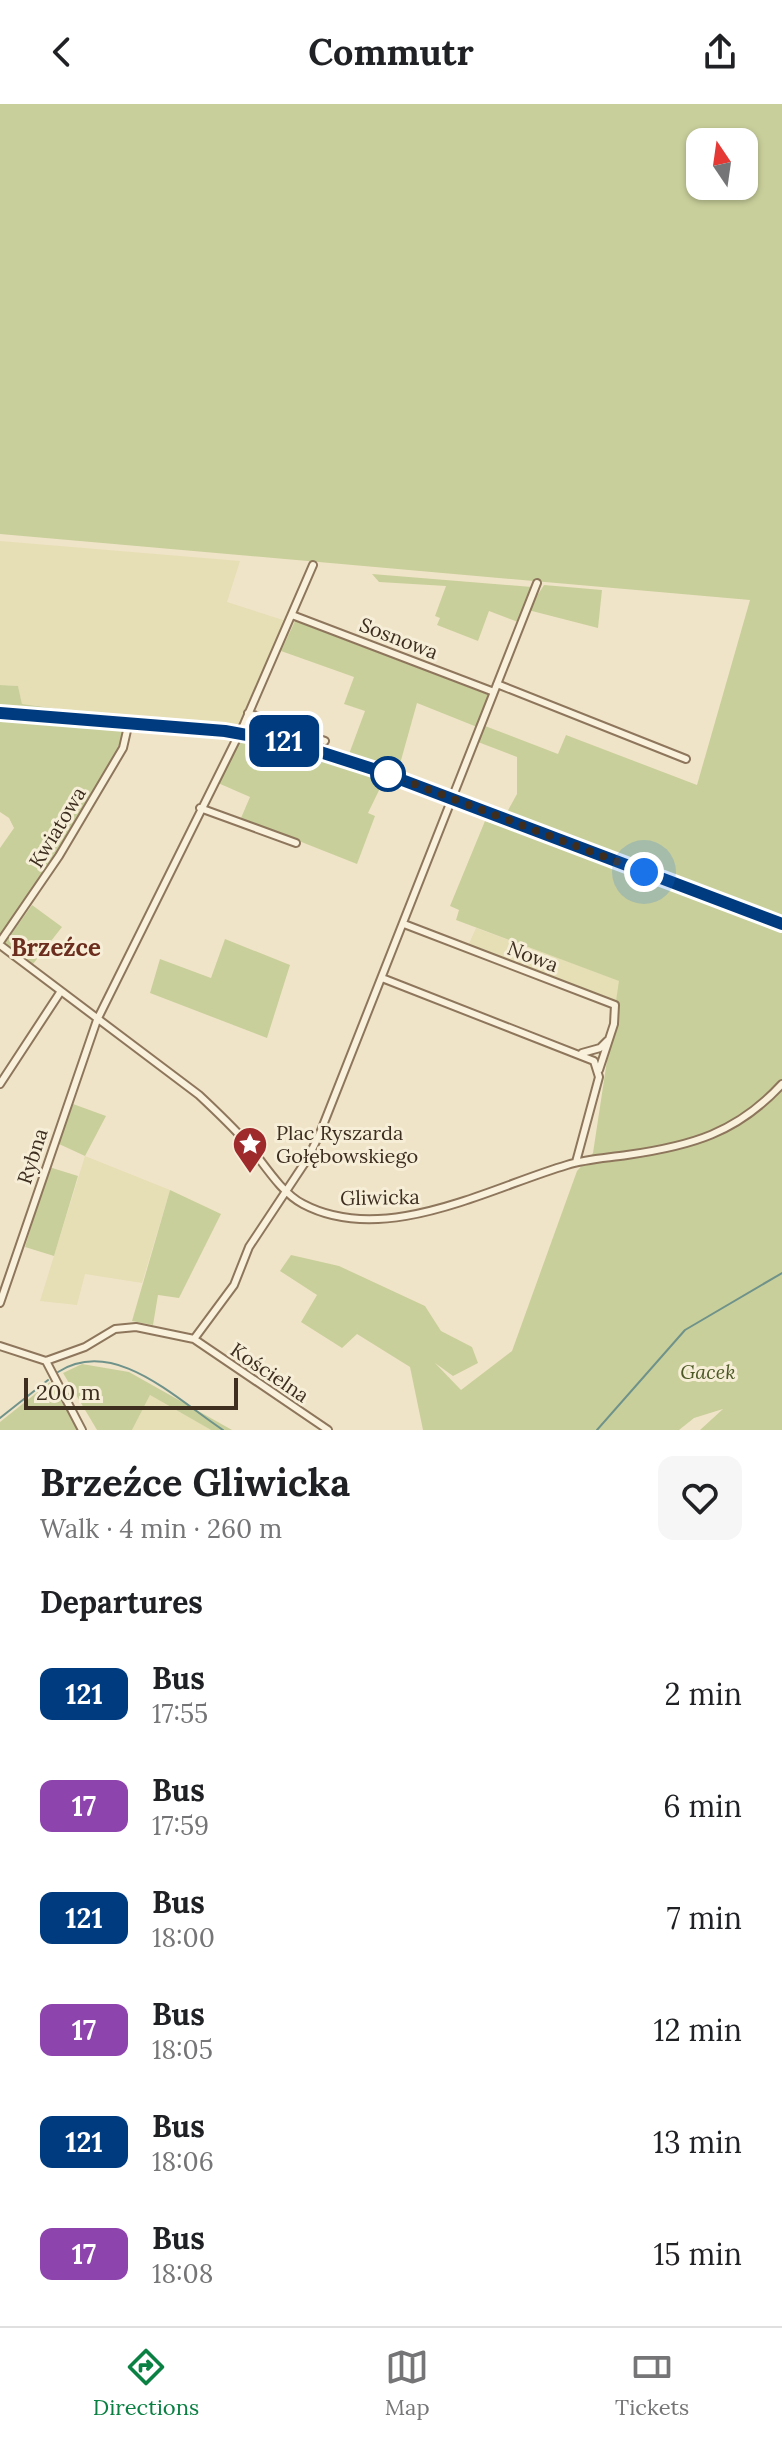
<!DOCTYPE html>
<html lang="en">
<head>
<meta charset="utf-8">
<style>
	:root { --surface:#fff; --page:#f6f6f6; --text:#202124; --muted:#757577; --line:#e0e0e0; --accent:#0b8043 }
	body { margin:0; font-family:Lora,serif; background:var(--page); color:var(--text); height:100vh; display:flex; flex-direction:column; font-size:30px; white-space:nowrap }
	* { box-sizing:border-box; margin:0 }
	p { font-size:26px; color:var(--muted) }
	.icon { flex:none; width:44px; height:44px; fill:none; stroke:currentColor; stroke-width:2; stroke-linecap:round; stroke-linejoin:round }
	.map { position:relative; height:1326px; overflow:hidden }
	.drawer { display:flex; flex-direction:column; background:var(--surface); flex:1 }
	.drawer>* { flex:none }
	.badge { padding:0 16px; border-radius:12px; font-size:28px; line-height:52px }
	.needle { width:52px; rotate:347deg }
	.buttons { position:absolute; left:686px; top:24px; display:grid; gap:16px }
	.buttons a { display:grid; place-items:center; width:72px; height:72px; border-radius:16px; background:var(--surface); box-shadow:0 2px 6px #0004; font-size:40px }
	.scale { position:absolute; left:24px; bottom:20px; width:214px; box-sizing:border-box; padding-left:8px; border:4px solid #3d2e20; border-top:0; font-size:22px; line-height:28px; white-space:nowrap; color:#3d2e20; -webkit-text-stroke:6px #f7eed8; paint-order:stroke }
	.you { position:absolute; width:40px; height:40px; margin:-20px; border:6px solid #fff; border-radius:50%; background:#1a73e8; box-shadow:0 0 0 12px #1a73e833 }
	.map>.badge { position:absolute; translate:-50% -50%; box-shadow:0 0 0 4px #fff }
	h2 { padding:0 40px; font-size:30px; line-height:72px }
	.round { display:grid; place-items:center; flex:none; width:84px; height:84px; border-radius:16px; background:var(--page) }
	.summary { display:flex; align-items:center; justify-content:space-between; height:136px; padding:0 40px }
	h1 { font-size:38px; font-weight:700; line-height:60px }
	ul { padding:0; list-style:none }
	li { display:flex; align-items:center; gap:24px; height:112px; padding:0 40px }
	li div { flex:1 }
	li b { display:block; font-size:30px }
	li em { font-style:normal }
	li .badge { min-width:88px; font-weight:700; text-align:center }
	header { display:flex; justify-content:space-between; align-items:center; height:104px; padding:0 40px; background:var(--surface); font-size:36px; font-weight:700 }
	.dock { display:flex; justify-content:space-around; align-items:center; height:112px; border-top:2px solid var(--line); background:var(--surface); font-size:22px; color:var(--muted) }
	.dock a { display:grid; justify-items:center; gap:4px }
	.dock .current { color:var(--accent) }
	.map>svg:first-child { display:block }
</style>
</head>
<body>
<header><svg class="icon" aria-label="back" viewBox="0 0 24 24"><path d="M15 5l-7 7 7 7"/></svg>Commutr<svg class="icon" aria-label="share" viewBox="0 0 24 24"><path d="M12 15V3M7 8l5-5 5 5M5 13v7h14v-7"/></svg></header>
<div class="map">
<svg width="782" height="1326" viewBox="0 0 782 1326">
	<rect width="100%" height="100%" fill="#f0e4c8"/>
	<path fill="#e6deb5" d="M0,437L240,457L227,498L286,517L236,625L22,600L18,582L0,581Z
		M476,824L620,877L616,897L468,842Z
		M85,1052L170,1086L142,1179L85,1170L77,1201L40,1197Z
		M150,1291L211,1326H132Z"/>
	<path fill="#c9cf9b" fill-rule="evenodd" d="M0,0H782V1326H700L723,1305L694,1314L679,1326H423L410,1263L357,1230L342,1244L301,1218L317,1191L280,1167L291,1151L339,1162L425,1202L441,1227L472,1243L478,1259L453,1272L435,1259L461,1286L512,1247L577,1067L593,1049L619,877L456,816L459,806L450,802L485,717L654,776L670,772L506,710L517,690V653L478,638L485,622L558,650L566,631L697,681L750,496L0,430ZM700,38H744V82H700Z
		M372,470L532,483L518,518L489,507L478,537L437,521L440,514L435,512L446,482L379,478Z
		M544,481L602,486L598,524L528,506Z
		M295,517L489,591L477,623L417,599L398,667L349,650L365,607L344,600L354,573L281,547Z
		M0,581L18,582L22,600L104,611L0,605Z
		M0,614L124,623C117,670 32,792 0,833V744L14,724L9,714L0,708Z
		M240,636L279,640L385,674L368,709L375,712L357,760L241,714L250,693L218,679Z
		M32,801L62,823L33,860L4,840Z
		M225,835L290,861L267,934L150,889L160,855L211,874Z
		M73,1000L106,1012L85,1052L59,1040Z
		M49,1063L78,1072L54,1152L25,1143Z
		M170,1086L221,1110L179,1194L158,1191L153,1221L132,1217Z
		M82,1260L129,1268L232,1326H211L150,1291L132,1326H97L63,1269Z
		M50,1278L78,1326H0V1318Z"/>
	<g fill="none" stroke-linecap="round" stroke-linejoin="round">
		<path stroke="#6f938a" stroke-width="2" d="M58,1268C114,1232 176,1295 223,1326
			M0,1314L48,1276
			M597,1326L685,1226L782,1169"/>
		<g stroke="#8d765c" stroke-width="10">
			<path id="street" d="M292,511L494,588
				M497,580L686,655
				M248,609L325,637
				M200,704L296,739
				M404,820L615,901L614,920L599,966
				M0,838L59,752L123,644L129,618
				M0,841L199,991C215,1006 231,1021 246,1038C263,1058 280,1088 303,1100C384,1143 489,1084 567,1061C586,1055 607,1054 627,1051C691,1042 737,1029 782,980
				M382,874L594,957L599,973L576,1058
				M582,949L600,944L607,937
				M0,980L61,887
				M0,1199L97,916L244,620L313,461
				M194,1235L234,1181L249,1143L308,1054L320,1029L537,479
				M0,1242L46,1257
				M46,1257L85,1243L115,1225L136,1223L194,1235L328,1326
				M46,1257L82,1326"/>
		</g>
		<g stroke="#6f573f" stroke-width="12">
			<path id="secondary" d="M0,609L199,624L292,639L373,665L782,820"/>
		</g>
		<use href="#street" stroke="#faf1dc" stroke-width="6"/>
		<use href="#secondary" stroke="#faf1dc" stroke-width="8"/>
	</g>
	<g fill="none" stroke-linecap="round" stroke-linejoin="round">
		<g stroke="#fff" stroke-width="18">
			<path id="line" d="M0,609L225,627L292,639L373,665L782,820"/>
		</g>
		<use href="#line" stroke="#003b80" stroke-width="12"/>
		<path stroke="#3d2e20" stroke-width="8" stroke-dasharray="0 14.4" d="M388,670L644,768"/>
	</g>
	<defs>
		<g id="sight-pin" transform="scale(1.8)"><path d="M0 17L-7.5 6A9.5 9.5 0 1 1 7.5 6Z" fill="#9e2a2b" stroke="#f7eed8"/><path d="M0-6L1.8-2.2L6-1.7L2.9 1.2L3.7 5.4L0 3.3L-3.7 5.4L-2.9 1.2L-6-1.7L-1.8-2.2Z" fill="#fff"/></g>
	</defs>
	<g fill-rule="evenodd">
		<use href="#sight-pin" x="250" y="1040"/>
	</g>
	<circle fill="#fff" stroke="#003b80" stroke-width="4" cx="388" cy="670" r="16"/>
	<g text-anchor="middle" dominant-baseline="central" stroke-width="6" stroke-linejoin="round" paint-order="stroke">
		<g font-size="20" fill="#3d2e20" stroke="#f7eed8">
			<text transform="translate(399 534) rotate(21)">Sosnowa</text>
			<text transform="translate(57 723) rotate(-59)">Kwiatowa</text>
			<text transform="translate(533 852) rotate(21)">Nowa</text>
			<text transform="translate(32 1052) rotate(-72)">Rybna</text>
			<text transform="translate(380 1093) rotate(-1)">Gliwicka</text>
			<text transform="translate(270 1268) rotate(34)">Kościelna</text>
		</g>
		<g font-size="20" fill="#3d2e20" stroke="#f7eed8" text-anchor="start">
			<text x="276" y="1028">Plac Ryszarda<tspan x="276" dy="23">Gołębowskiego</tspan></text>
		</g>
		<g font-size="20" font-style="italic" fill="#4d5a26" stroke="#f7eed8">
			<text x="708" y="1267">Gacek</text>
		</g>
		<g font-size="24" font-weight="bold" fill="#6b2e1e" stroke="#f7eed8">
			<text x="56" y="843">Brzeźce</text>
		</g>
	</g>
</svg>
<div class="buttons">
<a><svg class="needle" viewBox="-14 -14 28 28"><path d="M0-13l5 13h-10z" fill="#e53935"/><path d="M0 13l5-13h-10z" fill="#757577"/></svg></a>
</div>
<div class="scale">200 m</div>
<div class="you" style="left:644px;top:768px"></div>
<b class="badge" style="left:284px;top:637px;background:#003b80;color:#fff">121</b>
</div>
<section class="drawer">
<div class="summary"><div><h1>Brzeźce Gliwicka</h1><p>Walk · 4 min · 260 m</p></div><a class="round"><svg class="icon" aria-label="heart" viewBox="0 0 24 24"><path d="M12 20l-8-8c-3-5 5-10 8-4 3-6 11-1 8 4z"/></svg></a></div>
<h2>Departures</h2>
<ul>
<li><span class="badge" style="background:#003b80;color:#fff">121</span><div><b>Bus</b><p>17:55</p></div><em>2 min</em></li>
<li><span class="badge" style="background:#8e44ad;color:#fff">17</span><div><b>Bus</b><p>17:59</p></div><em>6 min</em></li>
<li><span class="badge" style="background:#003b80;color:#fff">121</span><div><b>Bus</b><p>18:00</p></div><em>7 min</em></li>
<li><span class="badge" style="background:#8e44ad;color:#fff">17</span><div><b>Bus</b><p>18:05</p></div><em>12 min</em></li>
<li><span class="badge" style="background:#003b80;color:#fff">121</span><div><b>Bus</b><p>18:06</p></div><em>13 min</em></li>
<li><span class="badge" style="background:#8e44ad;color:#fff">17</span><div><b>Bus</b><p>18:08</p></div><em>15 min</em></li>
</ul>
</section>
<nav class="dock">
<a class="current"><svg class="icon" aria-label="directions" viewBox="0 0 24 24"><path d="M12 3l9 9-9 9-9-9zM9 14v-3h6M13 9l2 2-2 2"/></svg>Directions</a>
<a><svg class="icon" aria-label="map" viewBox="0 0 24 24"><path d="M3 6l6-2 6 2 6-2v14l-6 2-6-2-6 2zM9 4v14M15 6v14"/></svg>Map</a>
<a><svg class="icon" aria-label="tickets" viewBox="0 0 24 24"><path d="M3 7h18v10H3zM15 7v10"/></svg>Tickets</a>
</nav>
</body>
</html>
